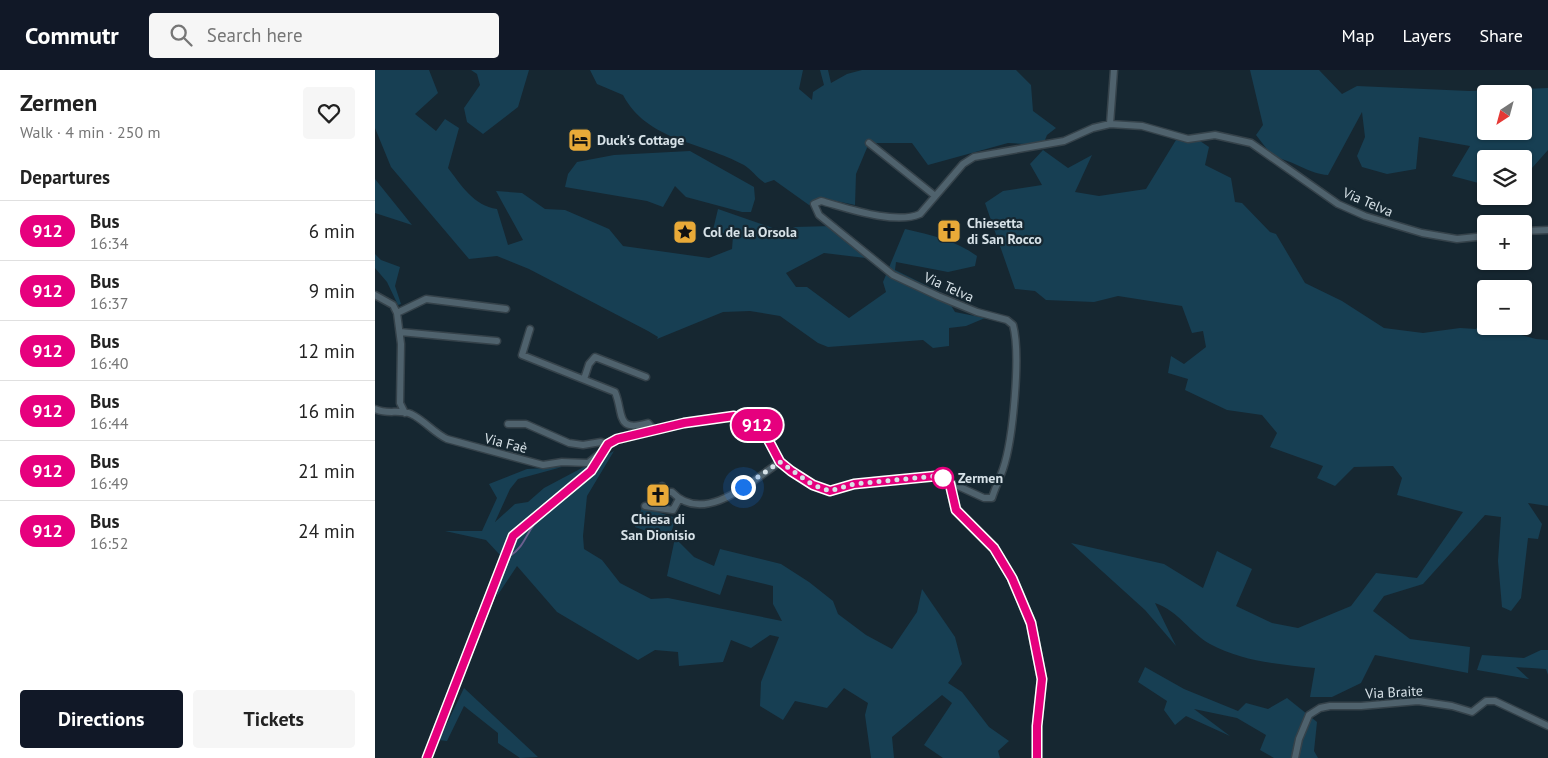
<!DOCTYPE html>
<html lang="en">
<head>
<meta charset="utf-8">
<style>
	:root { --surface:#fff; --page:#f6f6f6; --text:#222; --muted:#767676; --line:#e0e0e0; --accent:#111827 }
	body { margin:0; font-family:"PT Sans",sans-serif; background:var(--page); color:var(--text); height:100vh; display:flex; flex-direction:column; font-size:19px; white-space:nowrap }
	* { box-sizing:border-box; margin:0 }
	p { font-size:16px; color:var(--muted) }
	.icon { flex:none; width:28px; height:28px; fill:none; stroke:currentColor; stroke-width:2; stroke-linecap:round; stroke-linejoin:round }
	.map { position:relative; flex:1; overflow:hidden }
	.panel { display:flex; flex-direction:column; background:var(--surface); width:375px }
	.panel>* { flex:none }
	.badge { padding:0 10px; border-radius:16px; font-size:18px; line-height:32px }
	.needle { width:32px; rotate:216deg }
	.tools { position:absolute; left:1102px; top:15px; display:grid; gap:10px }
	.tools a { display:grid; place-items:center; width:55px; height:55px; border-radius:5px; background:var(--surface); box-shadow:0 1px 4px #0004; font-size:25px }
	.you { position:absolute; width:25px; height:25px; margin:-12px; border:4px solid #fff; border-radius:50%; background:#1a73e8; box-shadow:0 0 0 8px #1a73e833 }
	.map>.badge { position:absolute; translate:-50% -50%; box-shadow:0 0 0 2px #fff }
	h2 { padding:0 20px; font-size:19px; line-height:45px }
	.round { display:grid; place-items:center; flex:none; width:52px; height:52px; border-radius:5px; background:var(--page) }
	.head { display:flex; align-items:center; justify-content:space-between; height:85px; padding:0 20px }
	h1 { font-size:24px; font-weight:700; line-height:38px }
	.primary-button { display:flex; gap:10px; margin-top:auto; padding:10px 20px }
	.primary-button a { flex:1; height:58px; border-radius:5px; background:var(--accent); color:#fff; font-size:20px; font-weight:700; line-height:58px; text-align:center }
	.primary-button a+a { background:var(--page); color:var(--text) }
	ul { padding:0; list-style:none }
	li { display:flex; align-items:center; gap:15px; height:60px; padding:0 20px; border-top:1px solid var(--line) }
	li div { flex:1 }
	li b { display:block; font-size:19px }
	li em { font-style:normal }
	li .badge { min-width:55px; font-weight:700; text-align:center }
	header { display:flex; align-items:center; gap:30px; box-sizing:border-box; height:70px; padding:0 25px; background:var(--accent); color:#fff }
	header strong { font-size:24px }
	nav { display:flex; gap:28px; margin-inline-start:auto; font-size:18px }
	.search { width:350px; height:45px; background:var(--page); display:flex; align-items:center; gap:12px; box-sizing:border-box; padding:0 18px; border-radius:5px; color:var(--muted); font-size:19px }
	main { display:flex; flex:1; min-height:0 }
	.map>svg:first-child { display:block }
</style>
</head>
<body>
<header>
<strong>Commutr</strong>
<div class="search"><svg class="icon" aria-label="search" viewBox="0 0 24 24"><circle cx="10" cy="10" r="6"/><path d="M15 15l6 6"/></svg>Search here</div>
<nav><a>Map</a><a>Layers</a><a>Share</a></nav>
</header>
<main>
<section class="panel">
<div class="head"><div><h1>Zermen</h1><p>Walk · 4 min · 250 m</p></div><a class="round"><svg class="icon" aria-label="heart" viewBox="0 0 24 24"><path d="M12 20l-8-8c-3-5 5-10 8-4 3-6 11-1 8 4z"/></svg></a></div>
<h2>Departures</h2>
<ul>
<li><span class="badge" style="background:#e6007e;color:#fff">912</span><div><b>Bus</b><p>16:34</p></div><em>6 min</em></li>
<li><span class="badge" style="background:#e6007e;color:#fff">912</span><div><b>Bus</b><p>16:37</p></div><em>9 min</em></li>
<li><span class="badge" style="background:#e6007e;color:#fff">912</span><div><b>Bus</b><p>16:40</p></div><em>12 min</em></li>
<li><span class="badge" style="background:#e6007e;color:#fff">912</span><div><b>Bus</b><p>16:44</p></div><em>16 min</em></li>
<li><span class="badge" style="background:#e6007e;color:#fff">912</span><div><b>Bus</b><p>16:49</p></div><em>21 min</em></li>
<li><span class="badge" style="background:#e6007e;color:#fff">912</span><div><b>Bus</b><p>16:52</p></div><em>24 min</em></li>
</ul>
<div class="primary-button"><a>Directions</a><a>Tickets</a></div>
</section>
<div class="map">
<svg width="1173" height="688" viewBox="0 0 1173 688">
	<rect width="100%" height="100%" fill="#162731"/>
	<path fill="#173f53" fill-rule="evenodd" d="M0,0H54L63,23L40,44L61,61L70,49L84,58L73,98C86,115 99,136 122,139L133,175L148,170L121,121L147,123L170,139L190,140L234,159L248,176L334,188L357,179L358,166L338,160L343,139L409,162L420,157L457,156L499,189L449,183L411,203L421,217H432L474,248L511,222L508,212L530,159C556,165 580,170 602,186L600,196L573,202L521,192L520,200L569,224L580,242L610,248L591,256L574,258V276L558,278L548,270L453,277L443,273L405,246L375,241L348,242L282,269L283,267L273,261L154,199L122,186L94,189L16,97L0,58Z
		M96,0H154L143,37L108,64L92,52L89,38L105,15L102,4Z
		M215,0H428L424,19L437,30L438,22L449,15L445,0H453L456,13L472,4L487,0H641L656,15L658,41L681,58L672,65L668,75L633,73L553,95L537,73H494L481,104L480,135L447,128L434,135L399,110L390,113C382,108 377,100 369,95C327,72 272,71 248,25L222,14Z
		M875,0H944L967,24L982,16L1094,21L1173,18V80L1149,107V89H1111V115L1077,106L1095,76L1044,67L1041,99L1012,104L987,97L982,86L990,67L987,42L953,105C934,104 918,90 898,87L881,65L888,55ZM1111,24H1149V61H1111Z
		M801,70L825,71L834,77L830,95L856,108L860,132L867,133L895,162L901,164L930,213L967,231L1009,258L1048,263L1085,258L1101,259L1104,254L1161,269L1173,270V436L1153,433L1167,454L1163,469L1153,468L1146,528L1136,541L1127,537L1123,491L1126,447L1110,445L1048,514L1009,526L998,541L1035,569L1095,577L1093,603L1000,585L986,613L957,627H935L940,598C905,594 868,592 835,574C814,562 805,542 780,533L801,576L770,540L696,473L789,494L828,518L842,481L877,499L861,536L897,553L923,558L976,536L1001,503L1042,508L1088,442L1022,425L1027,408L1018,396L979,397L960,416L942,408L948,396L895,377L902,363L887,345L852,340L810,320L813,309L793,303L796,286L809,294L831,277L828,261L817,263L807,236L743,226L719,232L671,230L660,221L640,219L610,133L628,121L667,115L655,94L668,80L693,98L717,85L700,122L724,126L771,119Z
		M315,81L379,117L380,129L376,142H367L311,127L300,116L288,137L272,131L190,117L193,104L202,92L239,85Z
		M0,109L37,155L0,143Z
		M0,184L6,190L25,197L20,216L26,234L23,235L12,212L0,198Z
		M239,381L212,426L208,466L209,479L227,490L245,513L276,529L293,528L407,551L398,534V516L352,505L345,525L292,506L300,468L319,487L339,496L345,479L406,494L434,512L458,531L463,544L491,565L517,579L542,542L547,519L580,567L587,594L573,613L587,622L614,657L634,671L623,681L625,688H568L549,675L577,633L567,625L517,667L519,688H496L490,645L493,633L469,618L452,638L420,631L408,650L385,636L386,612L404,567L395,565L376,578L356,570L348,592L304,596L303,582L280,580L263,590L182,542L142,496L122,526L125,485L111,470L70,461H107L122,428L114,414L152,399L187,397L143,409L135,419L120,452L140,434L153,432L169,418Z
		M267,437L301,448L294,469L260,457Z
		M1166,580H1173V605L1171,599L1141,597L1154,609L1102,600L1107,585L1149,588Z
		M770,597L809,619L863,641L871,633L893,639L912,628L942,652L939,681L943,688H899L885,680L891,665L862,648L819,639L855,666L811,646L800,655L789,640L792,631L763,612Z
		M89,618L163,687L145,688L123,673V663L89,636L72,671L64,670Z"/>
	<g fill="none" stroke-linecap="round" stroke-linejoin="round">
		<path stroke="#6b5f8e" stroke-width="2" d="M88,606L135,486C152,475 151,459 167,446"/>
		<g stroke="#35424a" stroke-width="9">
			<path id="minor" d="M735,54L739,0
				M494,73L559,125
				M1149,161L1173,160
				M0,225L18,235L22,243L26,274L25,333L30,343
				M22,243L51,229L131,239
				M155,259L147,285L240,322C249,343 240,363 273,353L279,360
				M25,262L122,271
				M209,309L214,294L220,287L271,307
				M0,339C12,345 24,339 36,344C49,350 59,363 72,369L168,395L187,392L213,393L223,385
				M133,354H151L194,373L208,375L226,372L233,375
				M287,416L290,422H297C329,456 377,411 405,392
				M270,436L298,440L304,429
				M52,688L138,466L216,401L233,375L242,369L320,351L359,346L374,350L387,358L405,392L415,401L438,415L455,421L479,414L507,410L561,406L609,428H617C620,418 625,408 628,399C638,370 646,284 638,255L632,250L602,242L563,226L518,205L444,145L439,134L446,131C472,138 520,155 545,144L588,94L599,87L689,71L718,58L735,54L767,56L813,69L840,65L876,73L963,134L990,146L1047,163L1082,169L1111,166
				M920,688L924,669L934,645L945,638L955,636H986L1043,631L1077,636L1097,642L1111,631H1120L1173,656"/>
		</g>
		<g stroke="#35424a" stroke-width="11">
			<path id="major" d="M575,414L581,440L619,478L637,508L656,553L667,609L662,656V688"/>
		</g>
		<use href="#minor" stroke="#4f626d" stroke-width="6"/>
		<use href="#major" stroke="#7894c2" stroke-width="9"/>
	</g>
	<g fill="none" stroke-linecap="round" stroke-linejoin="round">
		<g stroke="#fff" stroke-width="11">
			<path id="line" d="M52,688L138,466L216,401L233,374L242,369L309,353L359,346L374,350L387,358L405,392L416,401L438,415L455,421L479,414L561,406L568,408L575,414L581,440L619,478L637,508L656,553L667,609L662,656V688"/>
		</g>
		<use href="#line" stroke="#e6007e" stroke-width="8"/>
		<path stroke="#d7e2e8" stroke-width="5" stroke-dasharray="0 9" d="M368,417L405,392L438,415L455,421L479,414L561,406L568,408"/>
	</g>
	<defs>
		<g id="hotel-square" transform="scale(1.25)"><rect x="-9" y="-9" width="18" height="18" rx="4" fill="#e9aa38" stroke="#162731"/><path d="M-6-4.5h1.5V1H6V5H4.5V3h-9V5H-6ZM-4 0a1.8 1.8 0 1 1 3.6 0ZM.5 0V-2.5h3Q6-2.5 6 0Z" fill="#111"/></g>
		<g id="church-square" transform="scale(1.25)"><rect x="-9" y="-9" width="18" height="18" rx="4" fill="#e9aa38" stroke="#162731"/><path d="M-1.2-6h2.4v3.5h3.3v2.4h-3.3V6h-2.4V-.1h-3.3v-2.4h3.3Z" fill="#111"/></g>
		<g id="sight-square" transform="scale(1.25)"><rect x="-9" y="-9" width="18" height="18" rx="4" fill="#e9aa38" stroke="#162731"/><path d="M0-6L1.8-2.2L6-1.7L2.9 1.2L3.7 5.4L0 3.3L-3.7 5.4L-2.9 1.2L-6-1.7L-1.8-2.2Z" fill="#111"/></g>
	</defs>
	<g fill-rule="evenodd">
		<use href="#hotel-square" x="205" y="70"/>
		<use href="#church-square" x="574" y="161"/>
		<use href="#sight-square" x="310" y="162"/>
		<use href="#church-square" x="283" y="425"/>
	</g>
	<circle fill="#fff" stroke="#e6007e" stroke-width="2.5" cx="568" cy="408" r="10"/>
	<g text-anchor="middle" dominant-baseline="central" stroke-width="4.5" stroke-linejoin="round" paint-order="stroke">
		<g font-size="14" font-weight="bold" fill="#d7e2e8" stroke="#162731" text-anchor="start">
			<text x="222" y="70">Duck's Cottage</text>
			<text x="592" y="153">Chiesetta<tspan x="592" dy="16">di San Rocco</tspan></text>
			<text x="328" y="162">Col de la Orsola</text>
			<text x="283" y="449" text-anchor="middle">Chiesa di<tspan x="283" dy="16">San Dionisio</tspan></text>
		</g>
		<g font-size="14" fill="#d7e2e8" stroke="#162731">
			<text transform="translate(993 132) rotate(23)">Via Telva</text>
			<text transform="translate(574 217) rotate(24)">Via Telva</text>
			<text transform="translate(131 373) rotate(14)">Via Faè</text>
			<text transform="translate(1019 622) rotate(-3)">Via Braite</text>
		</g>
		<g font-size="14" font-weight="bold" fill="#d7e2e8" stroke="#162731" text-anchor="start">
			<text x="583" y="408">Zermen</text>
		</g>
	</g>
</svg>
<div class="tools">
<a><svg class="needle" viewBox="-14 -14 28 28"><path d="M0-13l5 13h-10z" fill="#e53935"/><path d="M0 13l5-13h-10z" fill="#767676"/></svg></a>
<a><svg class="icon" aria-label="layers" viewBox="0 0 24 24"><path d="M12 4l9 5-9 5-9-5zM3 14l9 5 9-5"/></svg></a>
<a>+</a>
<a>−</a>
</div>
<div class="you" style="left:368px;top:417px"></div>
<b class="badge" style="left:382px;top:355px;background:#e6007e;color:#fff">912</b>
</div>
</main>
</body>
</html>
